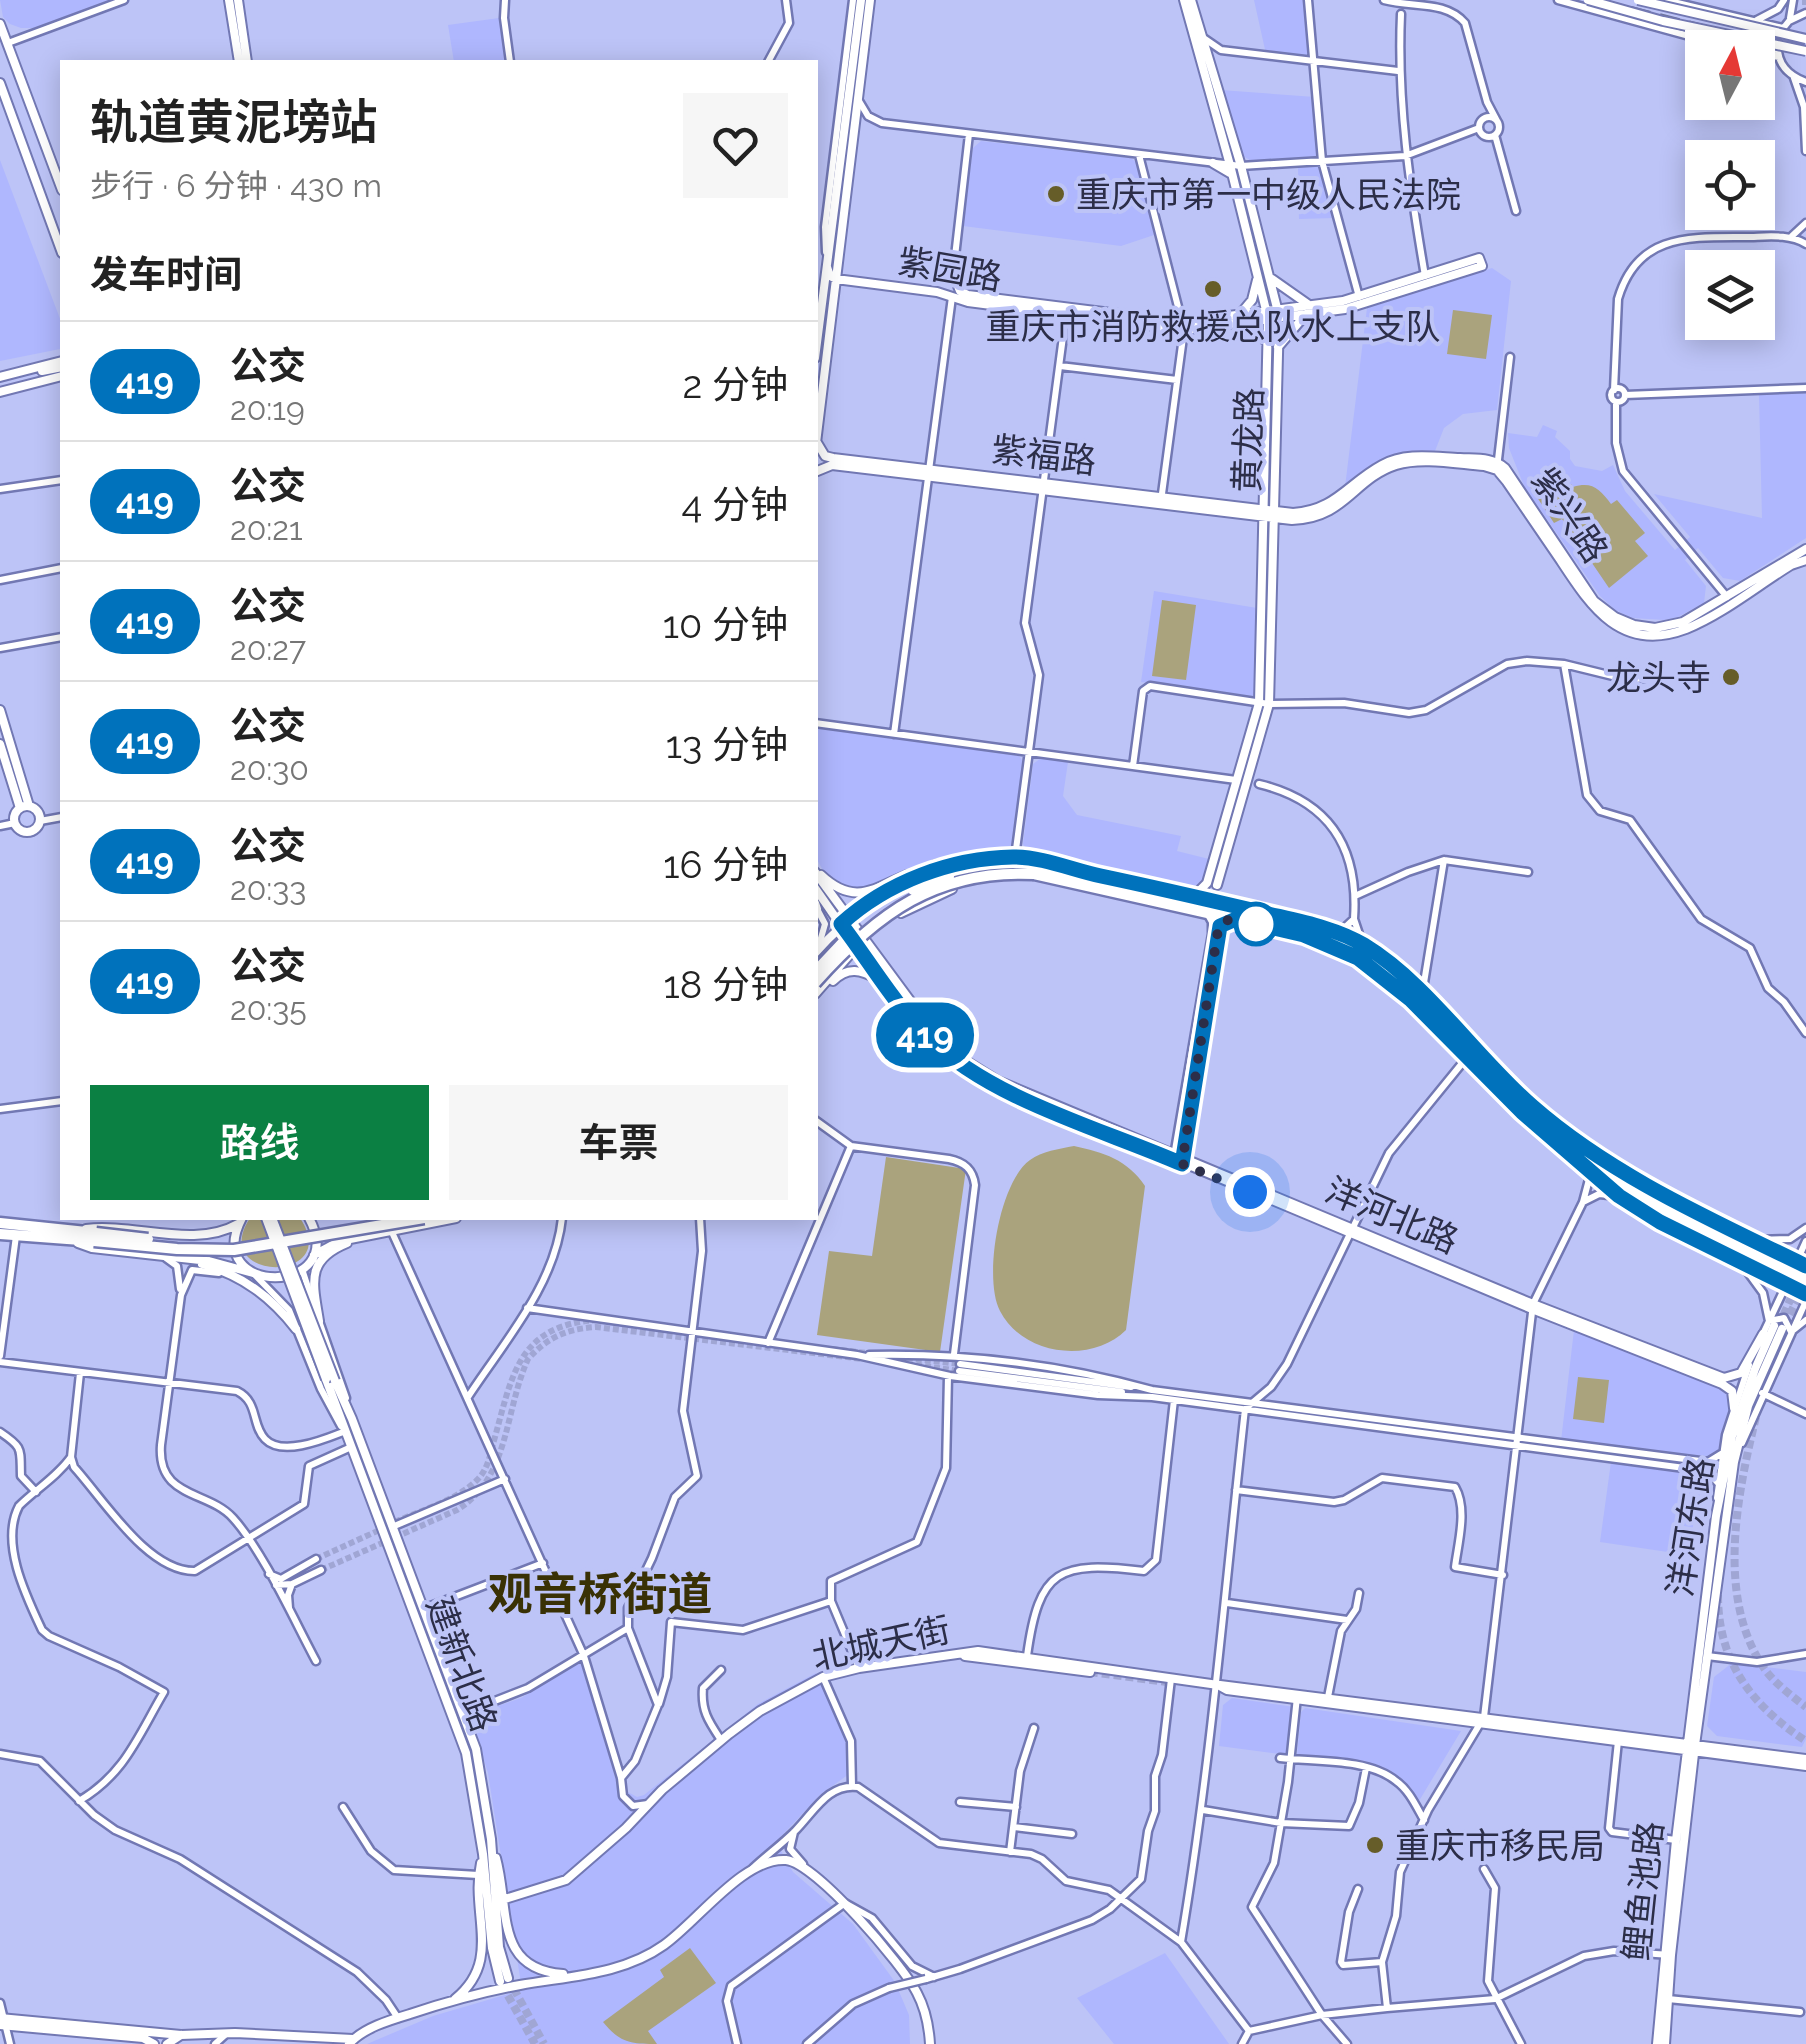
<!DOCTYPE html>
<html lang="zh">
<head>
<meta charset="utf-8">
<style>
	:root { --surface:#fff; --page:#f6f6f6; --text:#222; --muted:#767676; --line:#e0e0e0; --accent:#0b8043 }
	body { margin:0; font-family:Raleway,"Noto Sans SC",sans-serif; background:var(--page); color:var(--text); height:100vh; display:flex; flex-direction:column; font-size:38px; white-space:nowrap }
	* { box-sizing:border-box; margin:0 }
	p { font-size:32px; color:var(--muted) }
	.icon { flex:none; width:55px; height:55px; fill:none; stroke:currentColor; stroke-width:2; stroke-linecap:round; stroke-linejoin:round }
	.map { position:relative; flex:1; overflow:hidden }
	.side { position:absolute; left:60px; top:60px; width:758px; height:1160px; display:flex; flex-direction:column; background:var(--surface); border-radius:0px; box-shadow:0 5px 25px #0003 }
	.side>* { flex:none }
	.badge { padding:0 20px; border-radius:32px; font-size:35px; line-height:65px }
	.needle { width:65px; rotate:7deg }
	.buttons { position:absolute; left:1685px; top:30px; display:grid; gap:20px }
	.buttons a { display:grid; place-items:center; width:90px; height:90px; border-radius:0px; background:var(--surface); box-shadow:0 5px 25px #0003; font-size:50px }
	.you { position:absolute; width:50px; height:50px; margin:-25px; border:8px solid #fff; border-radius:50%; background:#1a73e8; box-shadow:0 0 0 15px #1a73e833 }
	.map>.badge { position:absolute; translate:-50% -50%; box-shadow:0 0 0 5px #fff }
	h2 { padding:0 30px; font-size:38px; line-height:90px }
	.round { display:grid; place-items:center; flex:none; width:105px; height:105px; border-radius:0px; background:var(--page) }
	.headline { display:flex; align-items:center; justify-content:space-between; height:170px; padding:0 30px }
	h1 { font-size:48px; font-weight:600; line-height:75px }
	.cta { display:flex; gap:20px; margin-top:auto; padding:20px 30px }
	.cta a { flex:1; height:115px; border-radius:0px; background:var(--accent); color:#fff; font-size:40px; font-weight:600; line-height:115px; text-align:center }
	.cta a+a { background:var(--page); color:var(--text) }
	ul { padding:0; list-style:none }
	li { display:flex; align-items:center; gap:30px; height:120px; padding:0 30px; border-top:2px solid var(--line) }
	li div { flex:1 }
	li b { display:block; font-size:38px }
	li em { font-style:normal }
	li .badge { min-width:110px; font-weight:700; text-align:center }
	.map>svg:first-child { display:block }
</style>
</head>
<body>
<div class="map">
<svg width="1806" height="2044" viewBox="0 0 1806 2044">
	<rect width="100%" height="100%" fill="#bdc4f7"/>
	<path fill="#afb7fe" d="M0,0H112L34,28H21L10,24L3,17Z
		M1254,0H1305L1312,55L1309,59L1266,54Z
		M499,18L505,60L454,62L448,25Z
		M1221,90L1315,97L1319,155L1316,158L1253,162L1240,154Z
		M981,141L1131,158L1137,163L1154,235L1121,246L963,226L973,148Z
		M0,160L62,324L60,349L0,361Z
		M1316,165L1322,171L1335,218L1299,219L1298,167Z
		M1492,268L1511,281L1497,410L1463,414L1444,428L1435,451L1396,454L1345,487L1367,308Z
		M1806,393V538L1740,581L1723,578L1698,548L1685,560L1706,586L1704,603L1678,617L1665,620L1632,618L1615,610L1600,596L1524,486L1509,448L1508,433L1537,437L1543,425L1557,431L1555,437L1570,451V459L1575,466L1602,471L1613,465L1625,491L1675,550L1690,537L1654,494L1762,518L1759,395Z
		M1154,591L1257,608L1256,693L1250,698L1141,682Z
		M815,727L1019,756L1024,763L1014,845L1010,849L949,857L875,887L862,889L840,885L825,874L815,856Z
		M1041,758L1068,762L1063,796L1077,815L1181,836L1177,851L1209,859L1203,882L1189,888L1137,875H1115L1029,853L1023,844L1033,764Z
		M1574,1330L1730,1392L1732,1403L1718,1453L1711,1459L1561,1441Z
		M1611,1462L1705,1473L1694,1516L1692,1537L1695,1556L1600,1542Z
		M578,1663L584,1665L615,1777L626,1791L637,1797L644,1795L758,1704L816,1673L847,1741L849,1774L820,1795L776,1842L793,1872L853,1924L895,1982L909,2015L910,2044H367L433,2016L522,1990L488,1773L471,1719L475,1714L521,1698Z
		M1732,1663L1806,1672V1739L1802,1747L1717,1736L1707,1726L1714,1677Z
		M1232,1698L1294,1707L1288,1755L1219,1746L1223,1705Z
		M1305,1708L1461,1731L1419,1801L1385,1768L1297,1755L1301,1712Z
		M1165,1953L1229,2044H1114L1077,1998Z"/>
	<path fill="#aaa37d" d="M1453,310L1492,315L1486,359L1447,354Z
		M1555,476L1563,489L1571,484L1573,487C1592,481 1600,489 1611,504L1617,500L1645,533L1635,541L1648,556L1609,588L1562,519L1554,523L1529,485L1533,483L1537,488Z
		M1162,600L1196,605L1186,680L1152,676Z
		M1074,1146C1103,1152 1128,1160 1145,1186L1126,1330C1092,1364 1023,1356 1000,1311C983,1279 999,1182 1030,1160C1042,1151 1059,1149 1074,1146Z
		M886,1157L966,1169L940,1352L817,1335L829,1251L872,1256Z
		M250,1218H300C344,1284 207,1283 250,1218Z
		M1578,1377L1609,1380L1604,1423L1573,1419Z
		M690,1948L716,1983L648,2031L657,2044C631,2044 620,2043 603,2022L664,1977L660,1970Z"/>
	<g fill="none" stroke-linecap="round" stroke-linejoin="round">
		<path stroke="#a0a6d4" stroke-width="6" stroke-dasharray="6 3" stroke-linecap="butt" d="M832,1349L875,1354
			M907,1358L960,1364
			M916,1365L959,1371
			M395,1522C421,1510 458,1500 478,1479C487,1470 490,1456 493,1444C512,1378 516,1325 597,1320
			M316,1559L384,1528
			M321,1570L457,1510C510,1477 504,1412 528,1359C548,1337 566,1329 596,1327L863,1359"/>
		<path stroke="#a0a6d4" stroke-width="8" stroke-dasharray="8 4" stroke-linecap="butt" d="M1806,0V5
			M1784,1325L1803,1289
			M1755,1381L1797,1284
			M1760,1398L1770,1364
			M1756,1417C1737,1495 1715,1600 1766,1671C1777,1685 1792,1696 1806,1707
			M1718,1556L1723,1499L1737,1437
			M1718,1595C1718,1662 1752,1706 1806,1741
			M1090,1672L1175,1683
			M508,1978L544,2044
			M502,1985L535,2044"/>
		<g stroke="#7278b3" stroke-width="11">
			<path id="minor" d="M505,0L504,18L510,62
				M1308,0L1322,161L1359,297
				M1384,0C1413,8 1445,0 1465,23L1487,102L1497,121
				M1558,0L1733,48
				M1665,0L1783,28
				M1401,14C1397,103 1410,188 1425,276
				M1790,18L1793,0
				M1757,20L1778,9L1784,0
				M1781,31L1789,21L1806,13
				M1205,39L1221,50L1398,71
				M8,43L124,0
				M1778,43C1776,63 1787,75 1806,82
				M1750,48C1758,42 1760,34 1756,26
				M1758,53L1779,57
				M768,62L789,23L786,0
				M1794,78L1804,107L1806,151
				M859,101L868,116L882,123L1241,166L1405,156L1479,128
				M1479 127a10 10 0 1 1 20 0a10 10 0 1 1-20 0Z
				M1495,135L1516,211
				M1139,155L1184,330L1161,501
				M1792,236L1806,223
				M826,252L825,227L853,0
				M953,274L969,134
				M1060,366L1177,380
				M1611 395a7 7 0 1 1 14 0a7 7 0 1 1-14 0Z
				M1614,390L1618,299C1637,234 1688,237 1745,237C1765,237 1788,233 1806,244
				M1625,395L1806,388
				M1616,402V443L1623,471L1727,597
				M1497,468L1510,357
				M0,489L62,480
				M0,580L62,568
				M0,648L62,637
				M1564,664L1587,795L1600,811L1630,820L1701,919L1750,948L1768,988L1784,1002L1806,1033
				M815,723L1236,780
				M894,734L952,297
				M1133,766L1143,691L1150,686L1269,704L1344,703L1409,713L1426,710L1507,664L1527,661L1564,664L1629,680L1656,676
				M1259,784C1329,801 1359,847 1354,919
				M40,821L62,817
				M0,826L15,823
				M1015,857L1039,675L1025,623L1066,314
				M1355,896L1408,872L1444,860L1528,872
				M816,907L825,924L819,945
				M1340,932L1354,919L1361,940
				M1422,995L1444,860
				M0,1109L62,1101
				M815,1120L851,1146L949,1159C964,1162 973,1169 975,1185L954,1354
				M1174,1156L1212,934V922L1207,913
				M1183,1162L1216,935L1220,926L1231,919
				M1591,1172L1583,1202L1599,1194L1618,1196
				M391,1230L584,1656L621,1778L623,1796L633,1806L648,1804
				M1756,1240L1790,1239L1806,1228
				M166,1258L177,1266L180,1289
				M1796,1263L1806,1241
				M1744,1267L1763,1293L1769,1321L1784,1318L1791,1332L1806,1320
				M302,1269L315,1309
				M219,1273L192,1270L181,1295L161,1445C157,1499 208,1490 233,1518C263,1551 294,1620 316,1661
				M254,1274L289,1310L321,1389L341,1426
				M527,1308L857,1355L950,1376L1098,1395L1152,1397L1707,1471L1718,1483
				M319,1321L346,1398
				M1762,1336L1787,1283
				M768,1343L851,1146
				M869,1355C965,1353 1060,1364 1152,1390L1708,1462L1721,1454
				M0,1356L16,1236
				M0,1362L237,1391C259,1402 251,1424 265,1439C282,1457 325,1439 343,1432
				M960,1364L1131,1387
				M959,1371L1122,1392
				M80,1373L71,1457L74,1467C104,1500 148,1572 195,1571L304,1504L309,1466L349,1448
				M1762,1393L1806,1414
				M468,1397C504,1342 555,1285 562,1218
				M0,1432C24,1448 20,1449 21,1476L36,1492
				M1742,1443L1806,1301
				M71,1457C57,1477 36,1489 19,1506C0,1542 25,1594 42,1630L49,1636L119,1667L164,1692C138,1736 125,1774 79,1801
				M1236,1490L1334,1502L1344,1500L1382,1478L1455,1487C1468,1509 1458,1543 1455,1567L1503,1575
				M1717,1498L1726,1435L1749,1365
				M392,1527L505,1479
				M269,1574L281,1579L316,1559
				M276,1585L292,1584L321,1570
				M1227,1603L1347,1620
				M289,1608L288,1595L292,1584
				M423,1609L543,1563
				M1027,1656C1039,1568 1059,1561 1144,1571L1156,1560L1174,1400
				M1707,1656L1757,1662L1806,1654
				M859,1668L831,1601V1581L917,1542L946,1468L948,1376
				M823,1677L851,1741L852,1786
				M1297,1697L1288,1782L1274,1863L1252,1907L1322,2015L1347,2044
				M1327,1702L1341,1631L1356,1609L1359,1593
				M659,1704L667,1677L671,1622L743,1630L831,1601
				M464,1713L528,1688L628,1628
				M721,1740C709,1722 701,1711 703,1688L721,1670
				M1618,1741L1609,1828L1612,1832L1676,1840
				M0,1754L40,1761L94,1815L115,1830L180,1859L357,1972L386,2000L398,2018
				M1280,1758C1315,1762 1368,1758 1396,1781C1409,1790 1416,1806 1424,1820
				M621,1778L635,1761L658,1705L628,1628V1608L652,1558L675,1497L697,1476L683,1411L702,1251L700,1218
				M960,1802L1016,1807
				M343,1807L371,1851L394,1870L478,1875
				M1203,1810L1281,1823L1349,1826L1359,1803L1366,1768
				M1014,1827L1072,1834
				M794,1832L790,1849L803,1864
				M1010,1852L1020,1771L1034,1728
				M753,1868C767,1855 782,1844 795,1831C814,1812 828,1783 858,1787L939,1843L1031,1854L1042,1859L1066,1881L1109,1890L1181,1942L1249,2031L1242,2044
				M1484,1869L1495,1888L1488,1981L1521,2044
				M1358,1889L1349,1912L1341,1962L1343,1965L1382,1962
				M1181,1942C1211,1764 1225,1588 1245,1409L1271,1387L1287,1364L1389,1153L1468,1056
				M926,1979L960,1969L1092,1920L1110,1909L1141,1879L1148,1831L1155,1811V1776L1162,1755L1171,1679
				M1668,1999L1800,2012
				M0,2003L10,2044
				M1387,2008L1495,1999L1584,1956L1614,1951L1670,1955
				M1249,2031L1322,2015L1387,2008L1382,1962L1396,1916L1400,1872L1428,1810L1484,1717L1533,1304L1583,1202
				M215,2044L226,2034
				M737,2044L727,2001L731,1986L845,1903L872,1918L912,1966L934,1977
				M807,2044L853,2004L889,1988"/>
		</g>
		<g stroke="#7278b3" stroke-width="12">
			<path id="major" d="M229,0L239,62
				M238,0L247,62
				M1184,0L1230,165L1268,318L1259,703L1207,883L1194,896
				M1191,0L1241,166L1279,316L1269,704L1217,885
				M0,24L62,190
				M0,83L62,253
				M1213,163L1230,173
				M827,267L830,276L836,279L937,292L968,302L1184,330L1345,309L1482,266L1479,258L1343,301L1183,322L968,295L960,291L953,274
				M1272,279L1309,305
				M1242,312L1252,300L1257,280
				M1242,321L1257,330L1268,344
				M1278,347L1306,314
				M815,358L861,0
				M42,371L62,367
				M0,377L62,361
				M0,392L62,376
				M816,441L825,456L833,458L1293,513C1336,510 1347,484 1382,465C1405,452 1434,457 1460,458C1476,459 1492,457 1505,468L1594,601L1615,617L1634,625L1655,628L1683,622L1806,549
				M816,443L870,0
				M815,472L832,465L1292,520C1346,518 1353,479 1396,465C1422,457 1457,464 1484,466L1497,470L1507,482C1524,507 1542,533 1559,558C1590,605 1620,654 1686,629C1723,614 1757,586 1791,565L1806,560
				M0,710L29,806
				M0,744L20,808
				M14 819a13 13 0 1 1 26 0a13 13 0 1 1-26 0Z
				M935,865L979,857
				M815,872L931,1029L966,1061L998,1081L1533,1304L1724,1378L1741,1373L1763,1334
				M821,875C854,906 873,889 907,875
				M815,888C863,956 908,1030 979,1077L1532,1309L1722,1384L1732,1391L1734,1408
				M815,903L817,909
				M901,913L952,889
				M815,953C878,883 976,836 1072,867
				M833,981C848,966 861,970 878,979
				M815,994L858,945
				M1577,1158C1640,1222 1726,1256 1806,1295
				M1607,1161L1717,1224L1806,1266
				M242,1218C200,1298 351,1296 309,1218
				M86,1229C135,1223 194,1249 238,1224
				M78,1243L92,1248L209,1261L253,1273
				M314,1255L340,1241L456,1218
				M202,1264C242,1275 271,1297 296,1329
				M319,1321C313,1283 305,1260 347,1243
				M326,1379L466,1753L483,1854L492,1948L500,1981
				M335,1381L352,1419L476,1749L491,1839L499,1947L508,1978
				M965,1656L1090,1672
				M1220,1685L1806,1759
				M496,1858C510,1909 494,1969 563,1974
				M505,1899L566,1880L626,1828L662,1790L729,1734L760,1711L823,1677L859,1668L978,1651L1218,1685L1227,1690L1806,1766
				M455,1999C503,1960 470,1914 481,1863
				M0,2018L181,2035L235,2033L353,2039
				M0,2025L143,2038L154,2044
				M167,2044L181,2035
				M349,2044C363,2028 390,2020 410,2014C446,2002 482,1992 520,1985C569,1976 622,1975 664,1945C697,1922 744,1857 786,1860C816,1863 902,1964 917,1993C925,2008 929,2027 930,2044
				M1657,2044L1676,1840L1716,1516L1732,1436L1755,1369L1774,1326
				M1665,2044L1671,1955L1695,1745L1734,1462L1748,1406L1782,1329"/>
		</g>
		<g stroke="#7278b3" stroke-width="15">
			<path id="highway" d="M1034,867C1105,872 1174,892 1243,908C1284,918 1331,924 1366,947C1409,975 1442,1016 1477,1052C1524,1100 1573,1142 1628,1181
				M1034,874L1305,935L1358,958L1410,999L1522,1111L1623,1188
				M0,1223L96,1233
				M0,1234L94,1241"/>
		</g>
		<use href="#minor" stroke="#fff" stroke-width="6"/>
		<use href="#major" stroke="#fff" stroke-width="8"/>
		<use href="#highway" stroke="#fff" stroke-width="10"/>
		<path stroke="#6d7297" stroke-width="2.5" stroke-dasharray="20 10" stroke-linecap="butt" d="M1602,0L1746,36L1806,46"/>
		<g stroke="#7278b3" stroke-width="11" stroke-linecap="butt">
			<path id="minor-bridge" d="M889,1988L926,1979"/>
		</g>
		<g stroke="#7278b3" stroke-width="12" stroke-linecap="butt">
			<path id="major-bridge" d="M1588,0L1663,21L1806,51
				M1638,0L1806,39
				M266,1218L326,1379
				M272,1218L335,1381"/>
		</g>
		<g stroke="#7278b3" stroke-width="15" stroke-linecap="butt">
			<path id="highway-bridge" d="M913,890L949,876
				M815,972L847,938
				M815,983C877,913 937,869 1034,874
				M1628,1181L1713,1230L1806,1275
				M1623,1188L1708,1237L1806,1285
				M96,1233L148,1239
				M94,1241L177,1249L234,1250L424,1218"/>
		</g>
		<use href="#minor-bridge" stroke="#fff" stroke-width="6"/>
		<use href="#major-bridge" stroke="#fff" stroke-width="8"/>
		<use href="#highway-bridge" stroke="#fff" stroke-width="10"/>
	</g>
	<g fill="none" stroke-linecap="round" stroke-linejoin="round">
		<g stroke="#fff" stroke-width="22">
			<path id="line" d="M1806,1266C1712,1220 1612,1176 1533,1107C1476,1058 1428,984 1364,945C1332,926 1292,920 1256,911C1205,899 1153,887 1101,876C1072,870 1044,857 1013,857C951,858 887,882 841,924C870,962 895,1006 930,1039C993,1100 1102,1129 1182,1164L1220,926L1236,919L1304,935L1358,958L1410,999L1522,1112L1619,1196L1660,1222L1806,1294"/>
		</g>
		<use href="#line" stroke="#0072bc" stroke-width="15"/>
		<path stroke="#2c2e48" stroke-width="10" stroke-dasharray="0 18" d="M1250,1192L1182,1164L1218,930L1228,920L1256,924"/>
	</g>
	<g fill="#665d29" stroke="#bdc4f7" stroke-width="4">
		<circle cx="1056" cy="194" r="10"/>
		<circle cx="1213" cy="289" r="10"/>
		<circle cx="1731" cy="677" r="10"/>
		<circle cx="1375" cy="1845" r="10"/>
	</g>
	<circle fill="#fff" stroke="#0072bc" stroke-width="5" cx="1256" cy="924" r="20"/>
	<g text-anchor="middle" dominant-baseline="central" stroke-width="8" stroke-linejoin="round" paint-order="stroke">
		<g font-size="35" fill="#2c2e48" stroke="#bdc4f7" text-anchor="start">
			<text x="1076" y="194">重庆市第一中级人民法院</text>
			<text x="1213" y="326" text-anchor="middle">重庆市消防救援总队水上支队</text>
			<text x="1711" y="677" text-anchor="end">龙头寺</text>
			<text x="1395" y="1845">重庆市移民局</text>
		</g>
		<g font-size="35" fill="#2c2e48" stroke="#bdc4f7">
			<text transform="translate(950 269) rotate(10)">紫园路</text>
			<text transform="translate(1248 440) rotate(-88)">黄龙路</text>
			<text transform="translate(1044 455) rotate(7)">紫福路</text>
			<text transform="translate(1570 515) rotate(56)">紫兴路</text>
			<text transform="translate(1392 1215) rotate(23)">洋河北路</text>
			<text transform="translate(1690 1527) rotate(-81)">洋河东路</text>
			<text transform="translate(881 1643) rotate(-12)">北城天街</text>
			<text transform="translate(462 1664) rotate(70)">建新北路</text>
			<text transform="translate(1643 1891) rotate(-84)">鲤鱼池路</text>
		</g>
		<g font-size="45" font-weight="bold" fill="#393105" stroke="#bdc4f7">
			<text x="600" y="1594">观音桥街道</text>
		</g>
	</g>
</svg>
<div class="buttons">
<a><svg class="needle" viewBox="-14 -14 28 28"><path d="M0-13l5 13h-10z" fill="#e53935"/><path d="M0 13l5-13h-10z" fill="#767676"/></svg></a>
<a><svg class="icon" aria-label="locate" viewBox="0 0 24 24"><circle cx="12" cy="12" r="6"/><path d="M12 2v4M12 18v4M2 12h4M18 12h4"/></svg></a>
<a><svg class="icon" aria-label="layers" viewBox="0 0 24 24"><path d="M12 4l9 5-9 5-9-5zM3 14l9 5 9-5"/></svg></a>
</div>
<div class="you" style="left:1250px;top:1192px"></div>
<b class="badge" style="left:925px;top:1035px;background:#0072bc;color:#fff">419</b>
<section class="side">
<div class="headline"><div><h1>轨道黄泥塝站</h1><p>步行 · 6 分钟 · 430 m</p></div><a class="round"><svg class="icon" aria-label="heart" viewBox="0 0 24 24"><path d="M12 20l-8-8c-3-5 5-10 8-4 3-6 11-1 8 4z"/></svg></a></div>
<h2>发车时间</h2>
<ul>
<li><span class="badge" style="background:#0072bc;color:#fff">419</span><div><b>公交</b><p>20:19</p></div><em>2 分钟</em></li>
<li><span class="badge" style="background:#0072bc;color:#fff">419</span><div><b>公交</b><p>20:21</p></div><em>4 分钟</em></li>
<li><span class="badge" style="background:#0072bc;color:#fff">419</span><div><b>公交</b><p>20:27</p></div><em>10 分钟</em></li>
<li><span class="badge" style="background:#0072bc;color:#fff">419</span><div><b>公交</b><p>20:30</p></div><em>13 分钟</em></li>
<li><span class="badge" style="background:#0072bc;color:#fff">419</span><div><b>公交</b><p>20:33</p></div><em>16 分钟</em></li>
<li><span class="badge" style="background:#0072bc;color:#fff">419</span><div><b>公交</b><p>20:35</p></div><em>18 分钟</em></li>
</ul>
<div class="cta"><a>路线</a><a>车票</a></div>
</section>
</div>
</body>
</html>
